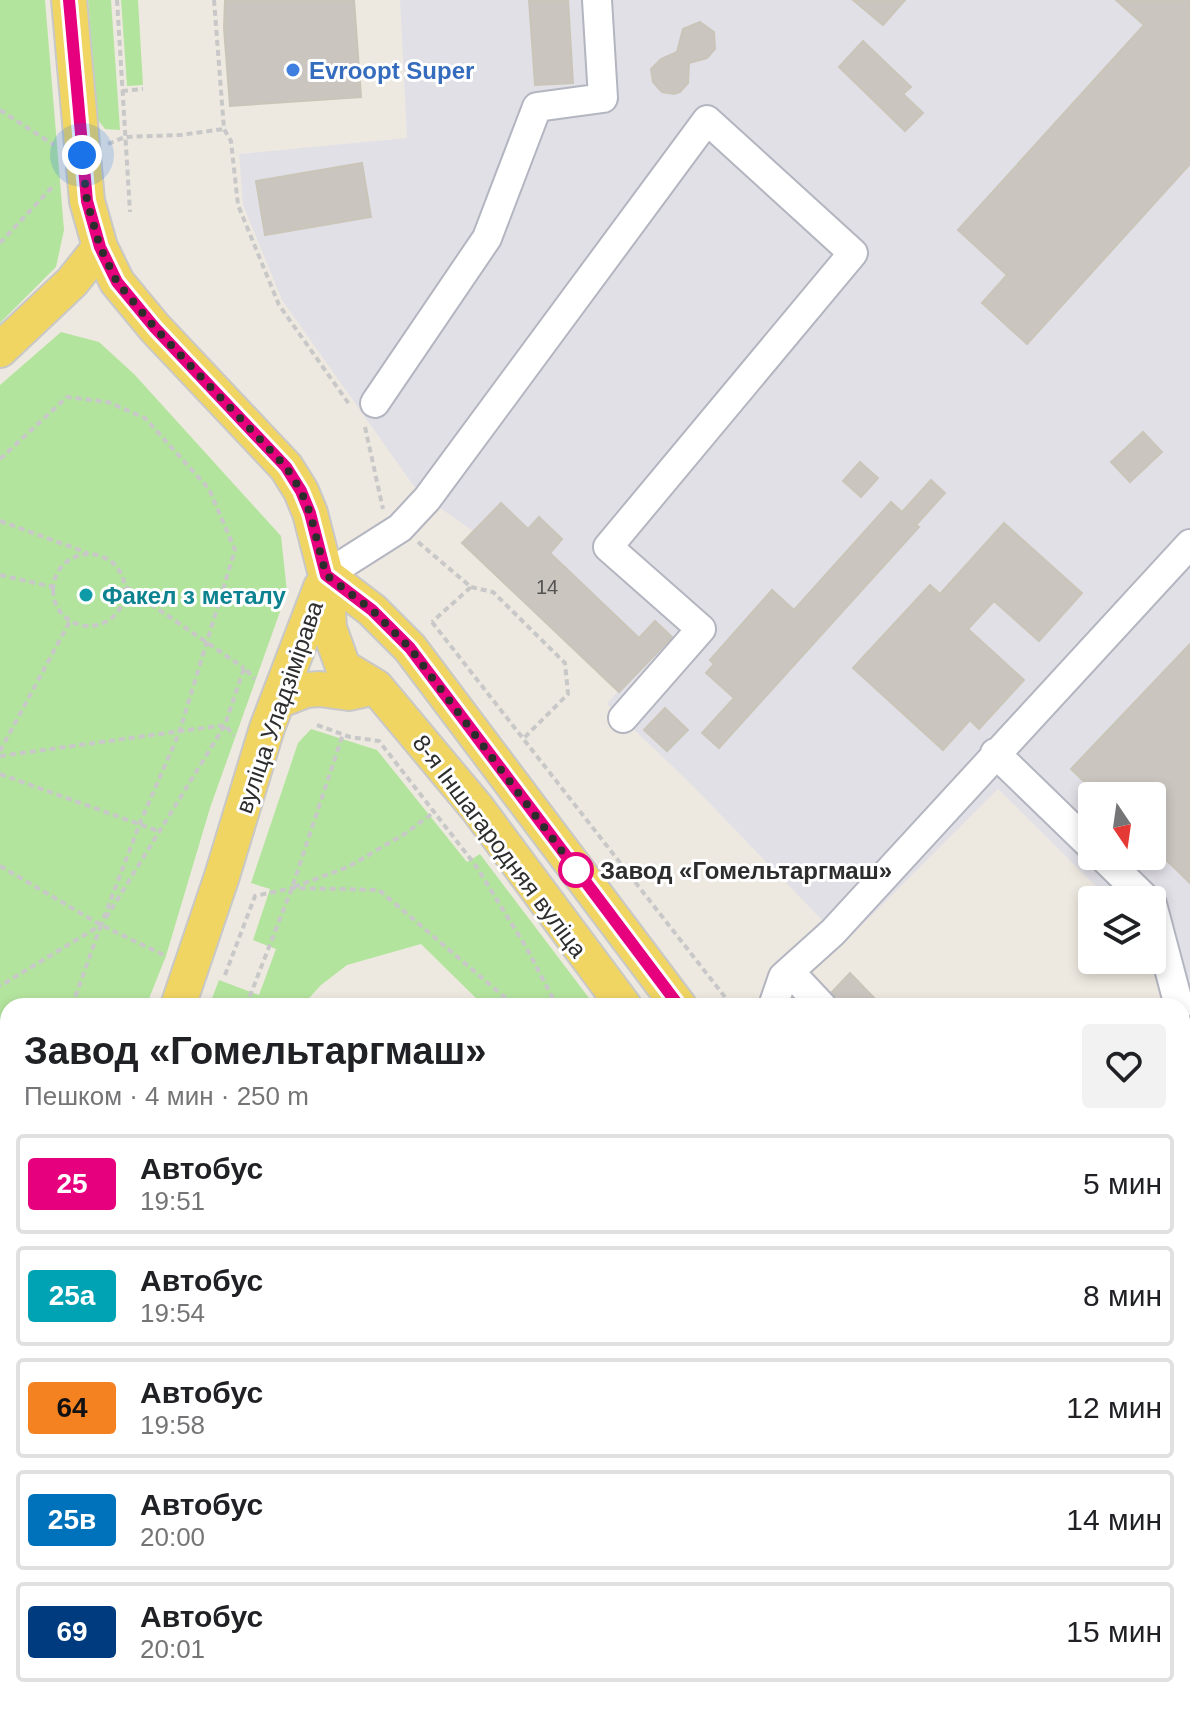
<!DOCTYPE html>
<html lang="ru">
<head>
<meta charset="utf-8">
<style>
	:root { --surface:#fff; --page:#f2f2f2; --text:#202124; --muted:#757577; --line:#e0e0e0 }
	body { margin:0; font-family:Arial,sans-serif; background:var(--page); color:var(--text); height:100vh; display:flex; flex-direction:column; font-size:30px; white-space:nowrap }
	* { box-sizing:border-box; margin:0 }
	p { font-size:26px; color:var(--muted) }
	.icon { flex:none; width:44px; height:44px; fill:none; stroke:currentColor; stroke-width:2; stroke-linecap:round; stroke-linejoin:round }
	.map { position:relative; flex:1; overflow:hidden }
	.side { position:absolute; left:0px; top:998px; width:1190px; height:712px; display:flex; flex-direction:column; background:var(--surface); border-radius:24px 24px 0 0; box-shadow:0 4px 12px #0003 }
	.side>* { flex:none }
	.badge { padding:0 16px; border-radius:6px; font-size:28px; line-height:52px }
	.needle { width:52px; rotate:167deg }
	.fabs { position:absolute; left:1078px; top:782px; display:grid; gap:16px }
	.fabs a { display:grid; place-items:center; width:88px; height:88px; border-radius:8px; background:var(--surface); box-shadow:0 4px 12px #0003; font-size:40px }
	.you { position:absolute; width:40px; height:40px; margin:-20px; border:6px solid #fff; border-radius:50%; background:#1a73e8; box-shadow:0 0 0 12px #1a73e833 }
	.map>.badge { position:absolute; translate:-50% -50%; box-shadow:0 0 0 4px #fff }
	.round { display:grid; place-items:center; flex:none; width:84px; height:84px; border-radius:8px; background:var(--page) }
	.summary { display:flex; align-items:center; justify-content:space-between; height:136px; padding:0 24px }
	h1 { font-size:38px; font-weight:700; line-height:60px }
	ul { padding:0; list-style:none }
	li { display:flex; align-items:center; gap:24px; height:100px; margin:0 16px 12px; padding:0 8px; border:4px solid var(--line); border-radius:8px }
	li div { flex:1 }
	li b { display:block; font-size:30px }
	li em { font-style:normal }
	li .badge { min-width:88px; font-weight:700; text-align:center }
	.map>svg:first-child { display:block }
</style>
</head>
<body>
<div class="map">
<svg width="1190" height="1710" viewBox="0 0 1190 1710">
	<rect width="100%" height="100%" fill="#eee9e0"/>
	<path fill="#e2e0e7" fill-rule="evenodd" d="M400,0H1190V1029L1182,1021V1006L1164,1004L1151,960L1152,900H1110L998,789L844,943L692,785L607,704L618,691L462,543L473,531L427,499L413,485L282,300L243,205L239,154L407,138ZM1092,796H1152V856H1092Z
		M1190,1085V1462L1182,1454V1091Z
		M29,1702H658L655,1710H26Z"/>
	<path fill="#b3e49d" d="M0,0H45L64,230L56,267L0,323Z
		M88,0H111L120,130L105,129L98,120Z
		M121,0H138L143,85L127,86Z
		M61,332L99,342L134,374L281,536L287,592L210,808L166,956L146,1006H8V1395L0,1422V385Z
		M311,729L377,750L467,862L480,854L595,1006H484L421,944L347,965L321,985L302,1006H209L219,980L259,995L276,949L253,940L270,889L251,883L298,743Z
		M1182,1644L1190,1653V1710H686L688,1702H1182Z"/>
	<path fill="#cac5bf" stroke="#cac5b9" stroke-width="2" d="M225,0H354L361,97L230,106L224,28Z
		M529,0H568L573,83L535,85Z
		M853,0H905L883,25Z
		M1116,0H1190V164L1027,344L982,303L1007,275L958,230L1144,25Z
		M700,22L714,32L715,49L707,58L689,63L688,83L680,92L674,94L662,92L653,82L651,69L661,59L677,52L683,29Z
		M863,41L911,87L903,94L923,113L905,131L839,67Z
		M362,163L371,217L265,235L256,181Z
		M1143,432L1162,452L1130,482L1111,462Z
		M860,462L878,478L861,497L843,481Z
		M931,480L945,493L916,525L919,527L719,748L702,733L734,698L706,673L714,664L710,660L772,590L794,610L891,502L902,512Z
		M501,503L528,529L539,517L562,539L550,553L639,638L655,621L672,637L619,692L462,543Z
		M1004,523L1082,593L1039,641L994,601L968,629L1024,680L979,729L970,720L943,750L853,668L930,585L940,594Z
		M1190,644V883L1152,846V796H1099L1071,769Z
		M665,708L688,730L667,751L644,730Z
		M850,973L882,1006H839L832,992Z"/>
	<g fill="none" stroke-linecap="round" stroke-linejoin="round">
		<g stroke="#b3b5c0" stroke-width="32">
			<path id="minor" d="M375,403L487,238L537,107L603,98L597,0
				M326,575L400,528L427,499L707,120L853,253L608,547L701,629L623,718
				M995,753L1092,847
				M1102,856L1147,900
				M1152,904L1179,1006
				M790,972L822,1006
				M773,1006L783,977L833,932L1190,544
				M1182,1142L1190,1135
				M1182,1163L1190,1171
				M1182,1268L1190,1273
				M1182,1384L1190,1393"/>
		</g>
		<g stroke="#c8c8c8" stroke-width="38">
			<path id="major" d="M69,0L87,201L100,247L117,282L155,328L286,467L301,491L310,513L326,575L329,628L343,667L376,687L477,808L624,1006
				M0,350L72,282L100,247
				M326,575L372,610L410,648L679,1006
				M278,701L306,690L320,689L349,693L376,687
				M178,1006L222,876L267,728L321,587
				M0,1501L8,1479
				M1182,1554L1190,1563
				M1182,1616L1190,1625"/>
		</g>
		<path stroke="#c8c8c8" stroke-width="4" stroke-dasharray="6 4" stroke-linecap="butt" d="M117,0L130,212
			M214,0L224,129L231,141L238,205L279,305L349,404
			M122,91L143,89
			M0,110L54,145
			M108,144L125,137L180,135L224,129
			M0,243L55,184
			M365,427L383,509
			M0,459L67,397L108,402L145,418L209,489L235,550L179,733L140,823L101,925L0,986
			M0,521L88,553
			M418,542L471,587L432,622
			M53 590a36 36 0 1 1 72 0a36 36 0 1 1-72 0Z
			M0,575L53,587
			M126,587L244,668
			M471,587L493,592L565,663L568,694L524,738
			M432,622L732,1006
			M317,725L350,737L379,741L476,866L526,947L557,1006
			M0,751L70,621
			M0,756L225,725L234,736
			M0,774L161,832
			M0,866L101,925L166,956
			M294,887L348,867L406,833L433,813
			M106,918L225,725L244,668L255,679
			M225,975L255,896L292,888L379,890L515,1006
			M72,1006L101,925
			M246,1006L292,888L343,734
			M0,1208L8,1186
			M1182,1501L1190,1510
			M1128,1702L1135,1710
			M0,1704L8,1681"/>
		<use href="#minor" stroke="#fff" stroke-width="28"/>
		<use href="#major" stroke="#f0d563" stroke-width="34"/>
	</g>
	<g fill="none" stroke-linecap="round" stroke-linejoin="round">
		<g stroke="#fff" stroke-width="18">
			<path id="line" d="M69,0L87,201L100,247L117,282L155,328L286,467L301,491L310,513L326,575L372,610L410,648L679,1006"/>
		</g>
		<use href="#line" stroke="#e6007e" stroke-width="12"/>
		<path stroke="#2d2d2d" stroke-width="8" stroke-dasharray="0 14.4" d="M82,155L87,201L100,247L117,282L155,328L286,467L301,491L310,513L326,575L372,610L410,648L576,870"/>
	</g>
	<circle fill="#3f7fe0" stroke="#fff" stroke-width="3" cx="293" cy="70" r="8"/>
	<circle fill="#0f9aa8" stroke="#fff" stroke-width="3" cx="86" cy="595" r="8"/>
	<circle fill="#fff" stroke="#e6007e" stroke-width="4" cx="576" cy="870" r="16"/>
	<g text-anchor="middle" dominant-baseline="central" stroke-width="6" stroke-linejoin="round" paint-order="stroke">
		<g font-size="20" fill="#545352">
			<text x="547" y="587">14</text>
		</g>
		<g font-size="24" font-weight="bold" fill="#366cbe" stroke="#fff" text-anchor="start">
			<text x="309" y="70">Evroopt Super</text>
		</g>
		<g font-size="24" font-weight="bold" fill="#0d838f" stroke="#fff" text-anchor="start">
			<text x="102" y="595">Факел з металу</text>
		</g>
		<g font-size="24" fill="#2d2d2d" stroke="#fff">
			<text transform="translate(279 707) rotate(-71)">вуліца Уладзімірава</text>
			<text transform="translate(500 846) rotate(53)">8-я Іншагародняя вуліца</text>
		</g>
		<g font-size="24" font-weight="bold" fill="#2d2d2d" stroke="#fff" text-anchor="start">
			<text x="600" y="870">Завод «Гомельтаргмаш»</text>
		</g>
	</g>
</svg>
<div class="fabs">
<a><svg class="needle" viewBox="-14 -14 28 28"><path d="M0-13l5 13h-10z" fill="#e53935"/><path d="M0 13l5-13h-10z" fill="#757577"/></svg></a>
<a><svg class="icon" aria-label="layers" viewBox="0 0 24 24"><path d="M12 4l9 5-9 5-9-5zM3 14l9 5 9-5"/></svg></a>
</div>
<div class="you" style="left:82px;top:155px"></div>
<section class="side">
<div class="summary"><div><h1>Завод «Гомельтаргмаш»</h1><p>Пешком · 4 мин · 250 m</p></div><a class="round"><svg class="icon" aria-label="heart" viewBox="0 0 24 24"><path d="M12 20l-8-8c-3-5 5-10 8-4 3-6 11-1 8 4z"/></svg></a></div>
<ul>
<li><span class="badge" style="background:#e6007e;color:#fff">25</span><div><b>Автобус</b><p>19:51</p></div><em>5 мин</em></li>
<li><span class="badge" style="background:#00a3b4;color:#fff">25а</span><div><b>Автобус</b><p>19:54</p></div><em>8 мин</em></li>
<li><span class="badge" style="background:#f58220;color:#111">64</span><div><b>Автобус</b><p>19:58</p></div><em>12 мин</em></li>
<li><span class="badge" style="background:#0072bc;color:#fff">25в</span><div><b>Автобус</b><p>20:00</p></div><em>14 мин</em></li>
<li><span class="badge" style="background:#003b80;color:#fff">69</span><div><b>Автобус</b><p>20:01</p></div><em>15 мин</em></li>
</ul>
</section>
</div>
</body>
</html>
